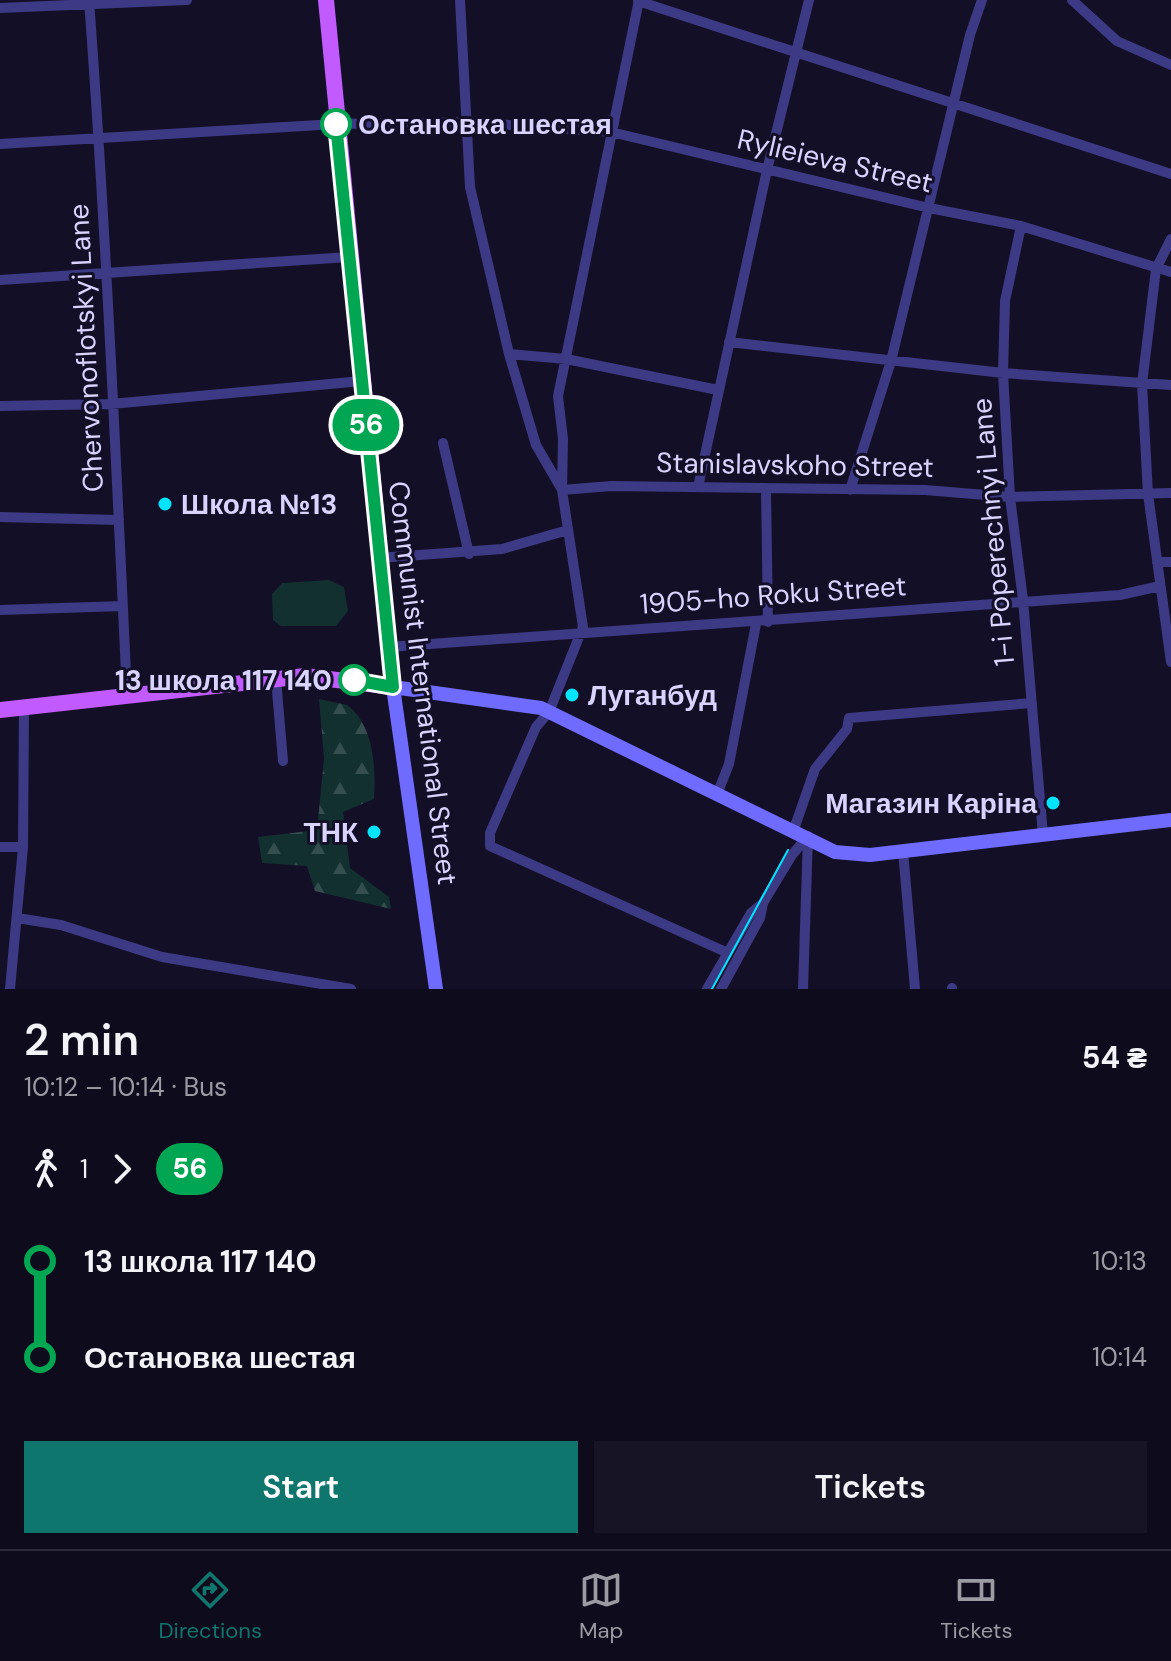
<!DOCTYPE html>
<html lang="en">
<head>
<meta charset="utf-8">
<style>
	:root { --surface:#0e0b1c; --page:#171425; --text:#f1f3f6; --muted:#9b9ba3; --line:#2e2b3b; --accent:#0f766e }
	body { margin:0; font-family:"DM Sans",sans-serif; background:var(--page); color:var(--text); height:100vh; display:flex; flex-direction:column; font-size:30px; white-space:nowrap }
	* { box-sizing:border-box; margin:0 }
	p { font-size:26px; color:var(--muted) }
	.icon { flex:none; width:44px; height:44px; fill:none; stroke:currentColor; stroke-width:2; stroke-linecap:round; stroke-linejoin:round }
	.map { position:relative; height:989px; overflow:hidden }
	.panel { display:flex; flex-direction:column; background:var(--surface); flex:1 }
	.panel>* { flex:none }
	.badge { padding:0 16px; border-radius:26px; font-size:28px; line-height:52px }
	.map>.badge { position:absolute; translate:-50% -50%; box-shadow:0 0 0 4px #fff }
	.legs { display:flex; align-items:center; gap:12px; height:88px; padding:0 24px; font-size:26px }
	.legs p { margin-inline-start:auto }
	.headline { display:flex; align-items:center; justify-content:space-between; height:136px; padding:0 24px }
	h1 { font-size:44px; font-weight:600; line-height:60px }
	.primary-button { display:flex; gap:16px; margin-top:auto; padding:16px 24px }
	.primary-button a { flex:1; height:92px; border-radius:0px; background:var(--accent); color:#fff; font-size:32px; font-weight:600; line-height:92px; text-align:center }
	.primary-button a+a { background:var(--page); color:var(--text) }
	ul { padding:0 24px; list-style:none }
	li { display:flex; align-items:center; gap:28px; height:96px; font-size:30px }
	li i { display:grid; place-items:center; width:12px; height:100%; margin:0 10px; background:currentColor }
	li i::after { content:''; width:20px; height:20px; margin:-10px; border:6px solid; border-radius:50%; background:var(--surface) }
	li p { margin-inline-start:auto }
	li:first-child i { background:linear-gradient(#0000 50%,currentColor 0) }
	li:last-child i { background:linear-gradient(currentColor 50%,#0000 0) }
	.dock { display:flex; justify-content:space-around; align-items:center; height:112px; border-top:2px solid var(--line); background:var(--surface); font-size:22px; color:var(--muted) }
	.dock a { display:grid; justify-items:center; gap:4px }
	.dock .current { color:var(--accent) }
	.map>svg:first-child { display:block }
</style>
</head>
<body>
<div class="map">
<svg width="1171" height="989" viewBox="0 0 1171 989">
	<defs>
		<pattern id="forest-firs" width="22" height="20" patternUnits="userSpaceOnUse" patternTransform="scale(2)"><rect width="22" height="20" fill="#12302f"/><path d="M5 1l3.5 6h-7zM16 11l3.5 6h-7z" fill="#344d4e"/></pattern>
	</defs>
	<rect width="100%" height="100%" fill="#130f26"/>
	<path fill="url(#forest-firs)" d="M319,699L347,705C374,725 376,768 374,799L343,812L350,868L389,897L391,909L315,891L307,866L262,863L258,837L317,830L324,758Z"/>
	<path fill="#12302f" d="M329,580L344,587L348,611L336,626H281L273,620L272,594L282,583Z"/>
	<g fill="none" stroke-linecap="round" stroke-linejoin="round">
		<path stroke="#3d3a85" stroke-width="10" d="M89,0C106,231 116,463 127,694
			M460,0L470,187L509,354L536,445L561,488
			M639,0L558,396L563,439L562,490L583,627L549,712L536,727L490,833V846L728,953
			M1072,0L1117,41L1171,65
			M638,1L1171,174
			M0,8L187,0
			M0,144L336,124L464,122L611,132L929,208L1021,226L1171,272
			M1021,226L1005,301L1003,373L1010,497L1023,600L1043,835
			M1171,239L1156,269L1142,384L1148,494L1171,662
			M0,280L349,257
			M729,342L1003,373L1171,385
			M509,354L566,359L718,390
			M0,406L111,404L362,381
			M443,443L469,554
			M698,487L767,170L809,0
			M562,490L611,486L925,490L1010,497L1171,493
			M766,490L768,622
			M850,490L891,361L970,35L982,0
			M0,517L119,520
			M378,558L502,549L568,530
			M1157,562H1171
			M0,610L123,606
			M388,647L1120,595L1160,586
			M276,679L283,761
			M718,792L729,764L756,624
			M794,829L815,769L847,729L849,718L1032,703
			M0,847H23
			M903,851L915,989
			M17,918L61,925L162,957L351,989
			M952,988V989
			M10,989L23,847L24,707
			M707,989L751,913L763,903L792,855L808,836
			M721,989L760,918L763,903
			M803,989L808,836"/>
		<path stroke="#6f6bff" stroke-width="14" d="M436,989L393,687L541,708L835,852L870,855L1171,820"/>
		<path stroke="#c25bff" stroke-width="16" d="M0,710L305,676L393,687L326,0"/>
		<path stroke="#00e5ff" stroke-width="2" d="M712,989L788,850"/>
	</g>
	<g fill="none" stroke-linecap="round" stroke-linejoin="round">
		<g stroke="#fff" stroke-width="18">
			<path id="line-1" d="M336,124L393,687L354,680"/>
		</g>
		<use href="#line-1" stroke="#00a651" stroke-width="12"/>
	</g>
	<g fill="#fff" stroke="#00a651" stroke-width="4">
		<circle cx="336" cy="124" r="14"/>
		<circle cx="354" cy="680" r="14"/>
	</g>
	<g fill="#00e5ff" stroke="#130f26" stroke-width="3">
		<circle cx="165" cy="504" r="8"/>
		<circle cx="572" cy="695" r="8"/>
		<circle cx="1053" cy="803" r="8"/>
		<circle cx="374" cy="832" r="8"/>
	</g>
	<g text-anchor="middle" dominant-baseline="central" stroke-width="6" stroke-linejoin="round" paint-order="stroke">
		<g font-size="28" font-weight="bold" fill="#d9d4ff" stroke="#130f26" text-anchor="start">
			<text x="358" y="124">Остановка шестая</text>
			<text x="332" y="680" text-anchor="end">13 школа 117 140</text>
		</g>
		<g font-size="28" fill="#d9d4ff" stroke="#130f26">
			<text transform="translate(835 161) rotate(13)">Rylieieva Street</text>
			<text transform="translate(86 348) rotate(-93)">Chervonoflotskyi Lane</text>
			<text transform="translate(795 465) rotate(1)">Stanislavskoho Street</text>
			<text transform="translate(993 532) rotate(-95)">1-i Poperechnyi Lane</text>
			<text transform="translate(773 595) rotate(-4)">1905-ho Roku Street</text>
			<text transform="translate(423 683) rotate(83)">Communist International Street</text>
		</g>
		<g font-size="28" font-weight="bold" fill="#d9d4ff" stroke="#130f26" text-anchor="start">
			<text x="181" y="504">Школа №13</text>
			<text x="588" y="695">Луганбуд</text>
			<text x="1037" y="803" text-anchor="end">Магазин Каріна</text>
			<text x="358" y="832" text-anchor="end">ТНК</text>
		</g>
	</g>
</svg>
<b class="badge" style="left:366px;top:425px;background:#00a651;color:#fff">56</b>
</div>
<section class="panel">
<div class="headline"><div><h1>2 min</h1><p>10:12 – 10:14 · Bus</p></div><b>54 ₴</b></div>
<div class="legs"><svg class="icon" aria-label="walk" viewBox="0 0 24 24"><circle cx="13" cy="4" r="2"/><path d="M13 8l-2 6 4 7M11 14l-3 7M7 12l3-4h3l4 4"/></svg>1<svg class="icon" aria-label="forward" viewBox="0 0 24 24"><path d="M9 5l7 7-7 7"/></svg><b class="badge" style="background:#00a651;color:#fff">56</b></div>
<ul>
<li><i style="color:#00a651"></i><b>13 школа 117 140</b><p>10:13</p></li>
<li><i style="color:#00a651"></i><b>Остановка шестая</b><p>10:14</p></li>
</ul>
<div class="primary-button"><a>Start</a><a>Tickets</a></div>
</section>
<nav class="dock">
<a class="current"><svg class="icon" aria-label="directions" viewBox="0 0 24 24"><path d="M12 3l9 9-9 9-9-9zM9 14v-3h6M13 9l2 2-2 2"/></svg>Directions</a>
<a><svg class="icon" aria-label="map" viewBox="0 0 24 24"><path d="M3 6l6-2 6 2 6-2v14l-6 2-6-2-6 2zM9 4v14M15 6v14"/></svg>Map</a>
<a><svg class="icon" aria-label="tickets" viewBox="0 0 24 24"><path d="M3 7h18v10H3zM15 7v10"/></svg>Tickets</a>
</nav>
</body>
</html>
